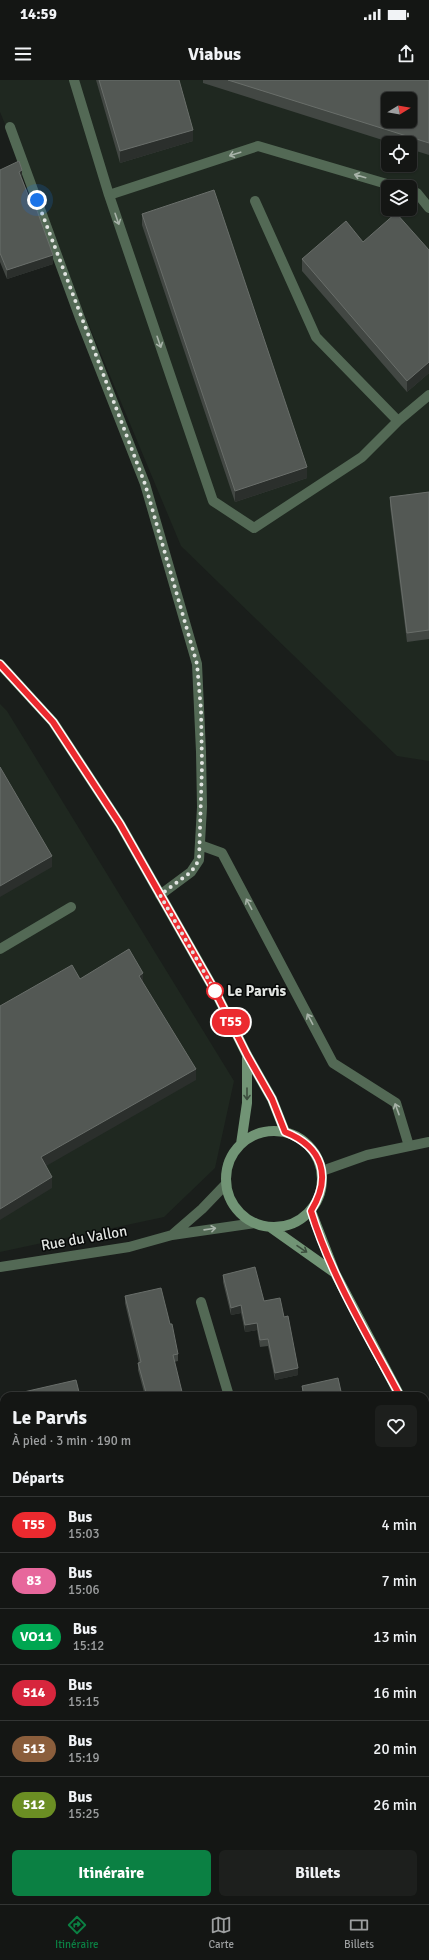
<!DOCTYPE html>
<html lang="fr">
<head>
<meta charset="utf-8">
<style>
	:root { --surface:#141614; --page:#1d1f1d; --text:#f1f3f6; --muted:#9d9fa0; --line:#333534; --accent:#0b8043 }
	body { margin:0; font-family:Signika,sans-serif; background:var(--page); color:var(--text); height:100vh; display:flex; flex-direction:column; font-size:15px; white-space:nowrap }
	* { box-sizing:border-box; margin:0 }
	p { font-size:13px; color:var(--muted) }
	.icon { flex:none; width:22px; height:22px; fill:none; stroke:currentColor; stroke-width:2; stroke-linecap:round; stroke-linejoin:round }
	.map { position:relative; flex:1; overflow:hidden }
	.details { position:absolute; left:0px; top:1312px; width:429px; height:512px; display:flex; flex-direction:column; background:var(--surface); border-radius:12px 12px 0 0; box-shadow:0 1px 3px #0004,0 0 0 1px var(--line) }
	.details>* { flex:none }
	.badge { padding:0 8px; border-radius:13px; font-size:14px; line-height:26px }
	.needle { width:26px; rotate:79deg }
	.fabs { position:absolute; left:381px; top:12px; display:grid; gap:8px }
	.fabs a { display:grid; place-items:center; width:36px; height:36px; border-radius:6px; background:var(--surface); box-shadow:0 1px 3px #0004,0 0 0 1px var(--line); font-size:20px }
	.you { position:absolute; width:20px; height:20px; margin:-10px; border:3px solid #fff; border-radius:50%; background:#1a73e8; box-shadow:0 0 0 6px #1a73e833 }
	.map>.badge { position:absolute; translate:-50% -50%; box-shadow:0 0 0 2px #fff }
	h2 { padding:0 12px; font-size:15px; line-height:36px }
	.round { display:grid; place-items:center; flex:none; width:42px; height:42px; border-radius:6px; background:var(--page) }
	.head { display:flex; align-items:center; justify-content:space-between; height:68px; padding:0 12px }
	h1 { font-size:19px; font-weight:800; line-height:30px }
	.button { display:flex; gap:8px; margin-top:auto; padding:8px 12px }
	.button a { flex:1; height:46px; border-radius:6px; background:var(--accent); color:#fff; font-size:16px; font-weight:800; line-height:46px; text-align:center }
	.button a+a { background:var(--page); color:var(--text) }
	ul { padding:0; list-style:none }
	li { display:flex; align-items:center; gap:12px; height:56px; padding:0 12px; border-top:1px solid var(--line) }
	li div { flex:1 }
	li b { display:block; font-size:15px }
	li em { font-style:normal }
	li .badge { min-width:44px; font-weight:700; text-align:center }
	.status { display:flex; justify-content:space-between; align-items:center; height:28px; padding:0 20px; background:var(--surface); direction:ltr }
	.status svg { height:11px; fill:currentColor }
	header { display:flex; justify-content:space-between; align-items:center; height:52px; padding:0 12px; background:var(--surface); font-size:18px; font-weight:800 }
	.menu { display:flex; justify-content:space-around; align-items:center; height:56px; border-top:1px solid var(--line); background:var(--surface); font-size:11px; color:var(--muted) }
	.menu a { display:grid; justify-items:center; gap:2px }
	.menu .current { color:var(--accent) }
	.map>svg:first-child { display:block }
</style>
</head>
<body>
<div class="status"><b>14:59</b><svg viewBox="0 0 49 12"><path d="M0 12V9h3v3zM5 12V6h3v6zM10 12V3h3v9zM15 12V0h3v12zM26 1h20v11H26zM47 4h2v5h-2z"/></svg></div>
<header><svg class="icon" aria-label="menu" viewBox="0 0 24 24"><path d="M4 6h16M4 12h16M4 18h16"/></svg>Viabus<svg class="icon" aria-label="share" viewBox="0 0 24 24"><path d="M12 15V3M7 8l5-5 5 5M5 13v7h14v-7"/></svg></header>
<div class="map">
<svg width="429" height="1824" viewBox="0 0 429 1824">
	<defs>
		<pattern id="grass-tufts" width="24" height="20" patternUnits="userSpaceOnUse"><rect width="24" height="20" fill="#463d67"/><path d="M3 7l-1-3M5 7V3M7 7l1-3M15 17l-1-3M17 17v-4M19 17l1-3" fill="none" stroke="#60597c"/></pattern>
	</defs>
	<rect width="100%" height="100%" fill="#1a1e1b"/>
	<path fill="#1f2820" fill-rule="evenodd" d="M0,0H429V681L397,676L181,466L0,32ZM388,19H410V41H388ZM388,63H410V85H388ZM388,107H410V129H388Z
		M0,624L7,631L234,1001L215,1088L164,1137L0,1172Z"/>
	<path fill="url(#grass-tufts)" d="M425,1752H429V1824H169L170,1820H425Z"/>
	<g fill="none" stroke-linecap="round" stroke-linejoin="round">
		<path stroke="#536955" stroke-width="10" d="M74,0L109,115
			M10,47L80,238L145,404L197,584L201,672L202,727L199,780L191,792L160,815
			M397,107L258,66L109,115L213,421L254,448L362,377L398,341L429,315
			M410,111L417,113L429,128
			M255,121L316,257L398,341
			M200,765L222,773L333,983L396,1023L409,1066
			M0,869L71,827"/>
		<path stroke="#536955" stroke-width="10" d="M322,1091L367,1075L429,1062
			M172,1155L202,1129L226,1104
			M0,1187L129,1167L172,1155L255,1143
			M201,1222L229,1316
			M0,1420H4"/>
		<path stroke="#719475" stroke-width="10" d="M0,584L53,642L120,744L215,911L247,975L272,1019L285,1052
			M226 1099a48 48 0 1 1 96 0a48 48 0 1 1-96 0Z
			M241,1064L247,1023V977
			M311,1131L335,1193L400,1316
			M270,1147L335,1193
			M425,1363L429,1371"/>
	</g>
	<path fill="#424743" d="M96,0H179L193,61L120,83Z
		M203,0H429V75L410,69V63H392L203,3Z
		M0,90L22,98L53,184L7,199L0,182Z
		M142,134L307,398L235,422L142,145Z
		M429,170V293L407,312L302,191V179Z
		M429,412V559L407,562L390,426V417Z
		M223,1195L264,1221L284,1237L298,1295L275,1300L268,1266L260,1267L257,1250L245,1252L241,1233L231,1235L223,1202Z
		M125,1216L178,1274V1281L174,1282L183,1316H145L138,1290V1283H139L125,1223Z
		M302,1306L342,1316H302Z
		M425,1458H429V1559H428L425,1543Z
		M0,1490L2,1497L4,1496V1524H0Z
		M425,1628H429V1682H425Z
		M4,1679V1727L0,1710V1680Z"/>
	<path fill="#2b2f2c" d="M193,50V61L120,83V71Z
		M22,90V98L19,101V92Z
		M53,175V184L7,199V190Z
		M429,282V293L407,312V301Z
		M307,387V398L235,422V411Z
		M52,776V787L0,817V806Z
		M143,893V904L139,896Z
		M196,989V1000L41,1089V1077Z
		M52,1097V1108L0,1140V1129Z
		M241,1225V1233L231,1235V1228Z
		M257,1243V1250L245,1252V1245Z
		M298,1288V1295L275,1300V1293Z"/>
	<path fill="#535854" stroke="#696e6a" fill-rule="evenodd" d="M99,0H179L193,50L120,71Z
		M228,0H429V63ZM388,19H410V41H388Z
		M19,81L22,90L19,92L32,125H35L53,175L7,190L0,173V90Z
		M214,110L307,387L235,411L142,134Z
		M396,133L429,170V282L407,301L302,179L346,141L363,162Z
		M429,412V550L407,553L390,417Z
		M0,687L52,776L0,806Z
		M129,869L143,893L139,896L196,989L41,1077L52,1097L0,1129V926L72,885L80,899Z
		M255,1187L264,1221L280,1218L284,1237L288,1236L298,1288L275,1293L268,1259L260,1260L257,1243L245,1245L241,1225L231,1228L223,1195Z
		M161,1208L170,1244H172L178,1274L173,1275L183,1316H147L138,1283L141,1282L125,1216Z
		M338,1298L342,1316H304L302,1306Z
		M76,1300L80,1316H16L15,1314Z
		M425,1458H429V1551H428L425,1535Z
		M0,1490L2,1497L4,1496V1516L0,1517Z
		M425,1628H429V1674L425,1673Z
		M4,1679V1719L0,1702V1680Z"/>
	<defs><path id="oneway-shaft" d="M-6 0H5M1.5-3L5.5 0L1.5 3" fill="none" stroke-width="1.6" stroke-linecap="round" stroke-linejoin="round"/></defs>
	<g stroke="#a8b3a9">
		<use href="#oneway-shaft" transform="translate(235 74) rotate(162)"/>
		<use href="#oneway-shaft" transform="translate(360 96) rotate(-164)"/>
		<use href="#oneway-shaft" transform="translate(117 139) rotate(71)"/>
		<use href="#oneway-shaft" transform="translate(159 262) rotate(71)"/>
		<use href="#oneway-shaft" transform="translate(249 824) rotate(-118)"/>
		<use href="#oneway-shaft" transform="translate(310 939) rotate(-118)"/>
		<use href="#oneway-shaft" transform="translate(397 1029) rotate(-110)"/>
		<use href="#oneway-shaft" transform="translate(210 1149) rotate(-8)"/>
	</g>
	<g stroke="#3c4e3e">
		<use href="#oneway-shaft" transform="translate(247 1014) rotate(90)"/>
		<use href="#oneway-shaft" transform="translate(302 1169) rotate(34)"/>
	</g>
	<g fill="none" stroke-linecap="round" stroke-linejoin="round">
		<g stroke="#fff" stroke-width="9">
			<path id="line" d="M0,584L53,642L120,744L215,911L247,975L272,1019L285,1052C323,1067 332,1097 311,1131C331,1196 368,1256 400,1316"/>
		</g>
		<use href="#line" stroke="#ec2a2f" stroke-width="6"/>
		<path stroke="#e1e4e1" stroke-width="4" stroke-dasharray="0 7.2" d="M37,120L145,404L197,584L201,630L202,686L199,780L191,792L160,815L215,911"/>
	</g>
	<circle fill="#fff" stroke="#ec2a2f" stroke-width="2" cx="215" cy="911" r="8"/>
	<g text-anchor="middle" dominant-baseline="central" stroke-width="3" stroke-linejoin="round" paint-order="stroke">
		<g font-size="15" font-weight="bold" fill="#e1e4e1" stroke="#060807" text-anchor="start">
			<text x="227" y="911">Le Parvis</text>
		</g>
		<g font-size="15" fill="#e1e4e1" stroke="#060807">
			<text transform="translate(84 1158) rotate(-10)">Rue du Vallon</text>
		</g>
	</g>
</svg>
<div class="fabs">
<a><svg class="needle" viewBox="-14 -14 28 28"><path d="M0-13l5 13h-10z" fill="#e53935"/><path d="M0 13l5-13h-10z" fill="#9d9fa0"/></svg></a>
<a><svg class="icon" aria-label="locate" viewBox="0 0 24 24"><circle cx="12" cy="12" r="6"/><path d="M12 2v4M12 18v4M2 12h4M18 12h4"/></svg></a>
<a><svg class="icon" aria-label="layers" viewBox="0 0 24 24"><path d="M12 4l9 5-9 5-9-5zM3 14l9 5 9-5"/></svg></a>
</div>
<div class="you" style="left:37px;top:120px"></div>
<b class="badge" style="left:231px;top:942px;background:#ec2a2f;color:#fff">T55</b>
<section class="details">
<div class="head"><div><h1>Le Parvis</h1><p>À pied · 3 min · 190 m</p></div><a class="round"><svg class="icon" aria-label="heart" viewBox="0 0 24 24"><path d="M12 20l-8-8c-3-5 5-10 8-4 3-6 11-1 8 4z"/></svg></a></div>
<h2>Départs</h2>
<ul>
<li><span class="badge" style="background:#ec2a2f;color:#fff">T55</span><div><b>Bus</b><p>15:03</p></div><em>4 min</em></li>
<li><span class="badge" style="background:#e7679c;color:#fff">83</span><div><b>Bus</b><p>15:06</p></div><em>7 min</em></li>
<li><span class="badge" style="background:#00a651;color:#fff">VO11</span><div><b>Bus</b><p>15:12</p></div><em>13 min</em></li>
<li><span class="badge" style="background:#d7263d;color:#fff">514</span><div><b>Bus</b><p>15:15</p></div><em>16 min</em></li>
<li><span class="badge" style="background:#8b5e3c;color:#fff">513</span><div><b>Bus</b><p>15:19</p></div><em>20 min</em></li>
<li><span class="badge" style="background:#6b8e23;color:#fff">512</span><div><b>Bus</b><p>15:25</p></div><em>26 min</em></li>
</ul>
<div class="button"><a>Itinéraire</a><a>Billets</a></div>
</section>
</div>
<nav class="menu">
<a class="current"><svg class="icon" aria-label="directions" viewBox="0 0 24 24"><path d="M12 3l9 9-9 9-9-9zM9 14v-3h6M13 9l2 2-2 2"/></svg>Itinéraire</a>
<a><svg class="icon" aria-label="map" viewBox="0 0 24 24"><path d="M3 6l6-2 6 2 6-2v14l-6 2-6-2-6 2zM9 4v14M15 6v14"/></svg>Carte</a>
<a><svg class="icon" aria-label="tickets" viewBox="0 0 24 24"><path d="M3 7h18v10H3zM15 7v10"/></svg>Billets</a>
</nav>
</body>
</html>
